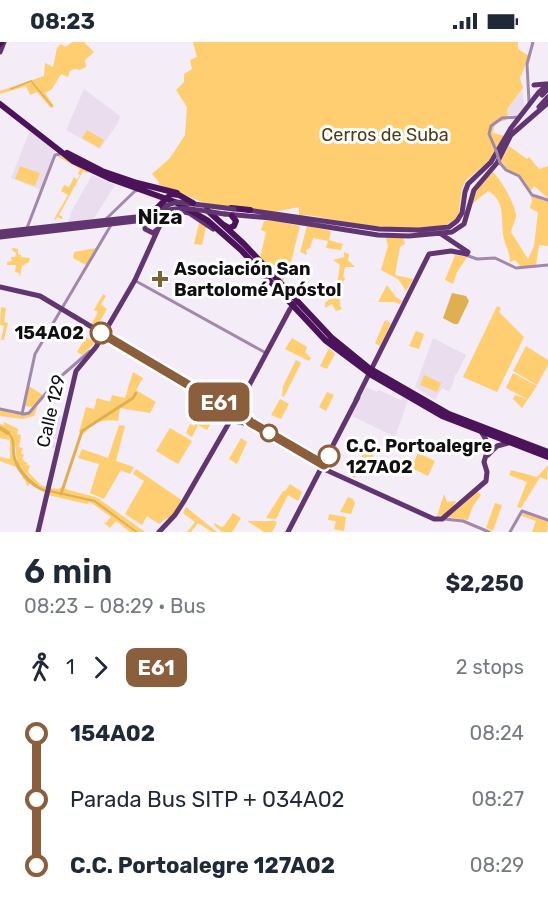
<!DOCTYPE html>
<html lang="en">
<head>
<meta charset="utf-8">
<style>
	:root { --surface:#fff; --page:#f6f6f7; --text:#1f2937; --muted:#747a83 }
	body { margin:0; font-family:Rubik,sans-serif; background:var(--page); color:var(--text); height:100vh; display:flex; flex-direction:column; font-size:22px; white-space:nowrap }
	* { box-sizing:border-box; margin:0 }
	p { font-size:20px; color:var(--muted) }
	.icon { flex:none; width:33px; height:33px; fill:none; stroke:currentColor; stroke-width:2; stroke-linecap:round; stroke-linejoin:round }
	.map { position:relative; height:490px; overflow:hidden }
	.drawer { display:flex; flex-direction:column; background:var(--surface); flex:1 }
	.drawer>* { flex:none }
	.badge { padding:0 12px; border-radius:9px; font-size:21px; line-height:39px }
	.map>.badge { position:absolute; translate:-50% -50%; box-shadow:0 0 0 3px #fff }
	.legs { display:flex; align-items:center; gap:9px; height:66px; padding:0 24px; font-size:20px }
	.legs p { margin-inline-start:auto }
	.head { display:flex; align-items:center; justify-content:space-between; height:102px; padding:0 24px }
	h1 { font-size:33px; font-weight:600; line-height:45px }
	ul { padding:0 24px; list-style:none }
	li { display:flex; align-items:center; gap:21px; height:66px; font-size:22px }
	li i { display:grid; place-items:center; width:9px; height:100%; margin:0 8px; background:currentColor }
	li i::after { content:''; width:15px; height:15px; margin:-8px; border:4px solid; border-radius:50%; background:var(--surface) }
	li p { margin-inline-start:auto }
	li:first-child i { background:linear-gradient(#0000 50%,currentColor 0) }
	li:last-child i { background:linear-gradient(currentColor 50%,#0000 0) }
	.status { display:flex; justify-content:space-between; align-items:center; height:42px; padding:0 30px; background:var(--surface); direction:ltr }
	.status svg { height:16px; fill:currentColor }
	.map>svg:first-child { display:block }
</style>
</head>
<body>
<div class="status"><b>08:23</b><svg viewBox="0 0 49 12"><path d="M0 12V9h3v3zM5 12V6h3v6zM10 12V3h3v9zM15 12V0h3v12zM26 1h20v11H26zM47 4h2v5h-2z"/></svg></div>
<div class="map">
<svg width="548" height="490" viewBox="0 0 548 490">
	<rect width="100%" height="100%" fill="#f4ecf6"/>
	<path fill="#eadeee" d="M84,47L120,74L118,81L100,107L66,88Z
		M522,48L525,66L519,73H508L507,67Z
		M29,91L34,92L56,107L40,148L11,136Z
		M92,133L115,143L93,178L67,181L71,173L70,172Z
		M433,296L466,313L457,332L455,333L454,339L449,350L442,346L435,358L415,345Z
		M366,345L377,350L379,348L401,358L402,355L408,358L395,395L352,374Z
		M46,371L62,374L57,398L53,397V400L56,401L55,406L38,402Z"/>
	<path fill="#fece71" d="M73,0H84L94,10L85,18L86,25L80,28L74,27L70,29L68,35L61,32L52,47L45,51L54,64L51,66L37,50L30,53L26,44L0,52V49L44,34L45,21L53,25L57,6L61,2L65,5Z
		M193,0H518V7L529,14L520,36L523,46L507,67L508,73L506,78L495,81L493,91L504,94L488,120L466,138L462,146L458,175C435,200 338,178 307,173L299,174V165L273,170L205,161L158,142L159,140L152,132L170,116L185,93L187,65L176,48L184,40V32L192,27L190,18L197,15Z
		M87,88L104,98L99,106L82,96Z
		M509,104L527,117L529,115L539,127L548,124V156L534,144L530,150L520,133L508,128L501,119Z
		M59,113L90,129L88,131L83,129L59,173L63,175L62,177L57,175L56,178L54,177L68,153L61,149L64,143L69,145L74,135L77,138L80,133L78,132L80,127L57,114Z
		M20,124L40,131L35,144L15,137Z
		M493,130C500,136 517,165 516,175C515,180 512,184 511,190L528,217L534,204L538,170L530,166L532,158L531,154L548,159V204L539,203L536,223L521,225L515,218L510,220C510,211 506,205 504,197C500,180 507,159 488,149L472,162L478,145Z
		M272,178L300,184L291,220L297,222L294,233L285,232L283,240L260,216L266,190L261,188L264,179Z
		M199,181L206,185L202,203L194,202Z
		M307,184L331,189L329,198L343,202L341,208L326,206L328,199L313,196L310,206L306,208L307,213L300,210Z
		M386,196H403L405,202L400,205L395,233L413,237L406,249L398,237L381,228L388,204Z
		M14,206L18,207V212L21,213V215L30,216L29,220L22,224L20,235L19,231L15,230L16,223H7V220L12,219L11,215H15L16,211L11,207Z
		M96,206L86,223L73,216L74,210Z
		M344,210L349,212L348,218L355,225H345L343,235L345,236L341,247L342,253L340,254V264L342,267L336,269L332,262L325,266V261L334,253L332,248H337L334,242H337L340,223L333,218L344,215Z
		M455,213L467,215L457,230L453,242L445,238Z
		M387,243L396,255L402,259L400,262L394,260H378Z
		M103,252L106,254L101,262L107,267L96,286L91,283L98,270L94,268Z
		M497,264L501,266L499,270L524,295L497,350L463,335Z
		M1,265L6,266L4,280L8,281L4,298H1L4,284L0,283Z
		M385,278L391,281L380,304L375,301Z
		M416,289L424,292L419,307L409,304Z
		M86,295L95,301L82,313L77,310Z
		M292,296L307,305L305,310L311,316L309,319L285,307Z
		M526,304L548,318V323L537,343L513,329Z
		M329,306L335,312L327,327L320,324Z
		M296,318L301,321L284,355L282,354L283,344Z
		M133,330L143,336L136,348L156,360L150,371L120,366L118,379C104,377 93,379 84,392L79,390L86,365L94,367L97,356L110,360L112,353L125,356Z
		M513,331L537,344L522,366L513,357L515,353L527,357L506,346Z
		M424,333L441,341L437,350L420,343Z
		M29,344L43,353L32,365L25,364Z
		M327,350L334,353L326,369L319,365Z
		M280,357L289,362L281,377L271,373Z
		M38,363L34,374L22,377L0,374V368L27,373Z
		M201,372L213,378L207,388L198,383L192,395L186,391L190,382L194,384Z
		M4,380L18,387L17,392L21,393L19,405L23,406L21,411L24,413L22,417L28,422L26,424L30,423L28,430L41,443L46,445L45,447L38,445L18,422L16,413V406L10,393L14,403V420L31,441L27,444L25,438L22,436L23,434L16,425L0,419V415L10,417V398L0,396V382L4,383Z
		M119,383L125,384L116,419L134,425L130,432L121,428L104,457L90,451L99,422L78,416L82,407L108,416Z
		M170,386L192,399L178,422L156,409Z
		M241,396L247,400L237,422L229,417Z
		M366,404L376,408L368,425L362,422L355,436L352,434L350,429L355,419L359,420Z
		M418,411L435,419L428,434L411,426Z
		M548,423L547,438L540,435L521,466L517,465L527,440L509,433L511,428L537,435Z
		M136,427L183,459L171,475L165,477L159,482L147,474L142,483L125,472L144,439L133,432Z
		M290,442L302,450L298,459L288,453L276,477L266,476L283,449H285Z
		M62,445C72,451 87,451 99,457L145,490H130L116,479L110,486L103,480L106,481L111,475L90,460L87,462L48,453L50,446L58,447Z
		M477,449L481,453L473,464L468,478L447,475Z
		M444,452L447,460L456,459C453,467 445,474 437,474Z
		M348,455L353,457L355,461L351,472L340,470Z
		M495,461L502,463L493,489L486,486Z
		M186,465L217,490H212L198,481L191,490H187L195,480L183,471Z
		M233,471L241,476L232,490H222L214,483L215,481L221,485L224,484Z
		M523,471L548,479L547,490H532L536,479L522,474Z
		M329,472L346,475L344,489L334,487L336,479L328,478Z
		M247,479H275L277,481L272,490H264Z"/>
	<path fill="#e0b050" d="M452,251L466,254L469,259L458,282H454L443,276Z
		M5,388C18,395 13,404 16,416C19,426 35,444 45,447V450C33,447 17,431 14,419C9,405 17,401 5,388Z
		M50,448L95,458L138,490H135L94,460L49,450Z"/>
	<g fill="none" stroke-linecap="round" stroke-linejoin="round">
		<path stroke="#e0b050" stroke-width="1.5" d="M11,47L31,39L52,64"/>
		<path stroke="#e0b050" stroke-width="3" d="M61,452L82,389L133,356L136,351"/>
		<path stroke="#e0b050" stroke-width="4" d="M0,386L8,391"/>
		<path stroke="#a289ab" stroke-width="3" d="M529,60L527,22L533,0
			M496,108L489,92L491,84L502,76L519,75
			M500,121L506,128L519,134L532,153L548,158
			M106,177L135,149L139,148
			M27,186L55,113L60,112
			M466,213L477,217L495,216L516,226L548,223
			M134,238L266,311
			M0,367L24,372L29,371L59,336L90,309
			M22,372L35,312L111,183
			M444,477L463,479L489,490
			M510,490L522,469L548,478"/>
		<path stroke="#613570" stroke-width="5" d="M0,10L4,0
			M534,43L546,42
			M539,65L548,55
			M247,168L379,187L419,188L449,185L457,179L462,171L465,150L468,142L491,120L511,86L539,50L548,42
			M180,169L189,171L213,187
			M225,172L271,176L378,193L409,194L452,190L464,182L474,148L497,121L511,93L548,61
			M150,176L145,182V187L153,191L158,187
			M0,190L136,175L157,166
			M0,195L136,179L156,172
			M0,245L40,254L219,361L234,364
			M244,358V372L252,381
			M356,358L429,212L451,209L467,212L468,210L441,192
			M217,363L227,373
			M238,380L250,382L324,427L434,477H442L486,439L487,430L484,420L489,403L482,391
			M488,413L497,404L508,401
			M38,490L76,329L96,305L135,238L165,172L170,169
			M159,490L175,473L184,459L230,379L290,267L295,261
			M288,490L358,355"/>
		<path stroke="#4a135a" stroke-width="6" d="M0,2L1,0
			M0,62L73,119L111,137L175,160L207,178L241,208L325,298L373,334L442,374L548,415
			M67,111L102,129L140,142
			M137,141L177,151
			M231,166L250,168
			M207,168L244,202L331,295L369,326L449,372L548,410
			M224,183L229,186L234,184L236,179L232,174"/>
		<path stroke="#a289ab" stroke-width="3" d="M496,108L500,121"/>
		<path stroke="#613570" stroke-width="5" d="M542,53L548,47
			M159,166L177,160L234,167
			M156,172C178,162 202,169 225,172"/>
		<path stroke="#4a135a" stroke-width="6" d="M157,166L171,152L179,153L193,161"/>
	</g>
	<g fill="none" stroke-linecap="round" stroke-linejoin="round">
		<g stroke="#fff" stroke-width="14">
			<path id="line-1" d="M101,291L219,361L240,365L250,380L324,423L329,414"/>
		</g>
		<use href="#line-1" stroke="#8b5e3c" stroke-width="9"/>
	</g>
	<path fill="#7c6334" stroke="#fff" stroke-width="2" d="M157 228h6v6h6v6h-6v6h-6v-6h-6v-6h6z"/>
	<g fill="#fff" stroke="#8b5e3c" stroke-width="3">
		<circle cx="101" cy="291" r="10"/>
		<circle cx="269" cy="391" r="8"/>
		<circle cx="329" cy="414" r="10"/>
	</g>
	<g text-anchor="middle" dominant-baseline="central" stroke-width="6" stroke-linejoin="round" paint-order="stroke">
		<g font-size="18" fill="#503c14" stroke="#fff">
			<text x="385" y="93">Cerros de Suba</text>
		</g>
		<g font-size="18" font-weight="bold" fill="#110f12" stroke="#fff" text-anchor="start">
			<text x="174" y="227">Asociación San<tspan x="174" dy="21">Bartolomé Apóstol</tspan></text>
		</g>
		<g font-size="18" font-weight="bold" fill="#110f12" stroke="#fff" text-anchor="end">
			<text x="84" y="291">154A02</text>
			<text x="346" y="404" text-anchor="start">C.C. Portoalegre<tspan x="346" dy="21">127A02</tspan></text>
		</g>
		<g font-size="18" fill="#110f12" stroke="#fff">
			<text transform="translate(51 369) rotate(-77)">Calle 129</text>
		</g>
		<g font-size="21" font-weight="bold" fill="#110f12" stroke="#fff">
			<text x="160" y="174">Niza</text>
		</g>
	</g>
</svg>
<b class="badge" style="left:219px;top:360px;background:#8b5e3c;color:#fff">E61</b>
</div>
<section class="drawer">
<div class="head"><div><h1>6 min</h1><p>08:23 – 08:29 · Bus</p></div><b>$2,250</b></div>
<div class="legs"><svg class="icon" aria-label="walk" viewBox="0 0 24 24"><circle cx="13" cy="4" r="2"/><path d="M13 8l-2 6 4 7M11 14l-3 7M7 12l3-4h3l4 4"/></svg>1<svg class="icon" aria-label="forward" viewBox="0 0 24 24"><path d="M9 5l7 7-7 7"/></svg><b class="badge" style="background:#8b5e3c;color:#fff">E61</b><p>2 stops</p></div>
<ul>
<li><i style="color:#8b5e3c"></i><b>154A02</b><p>08:24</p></li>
<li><i style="color:#8b5e3c"></i><span>Parada Bus SITP + 034A02</span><p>08:27</p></li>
<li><i style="color:#8b5e3c"></i><b>C.C. Portoalegre 127A02</b><p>08:29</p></li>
</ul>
</section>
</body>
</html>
